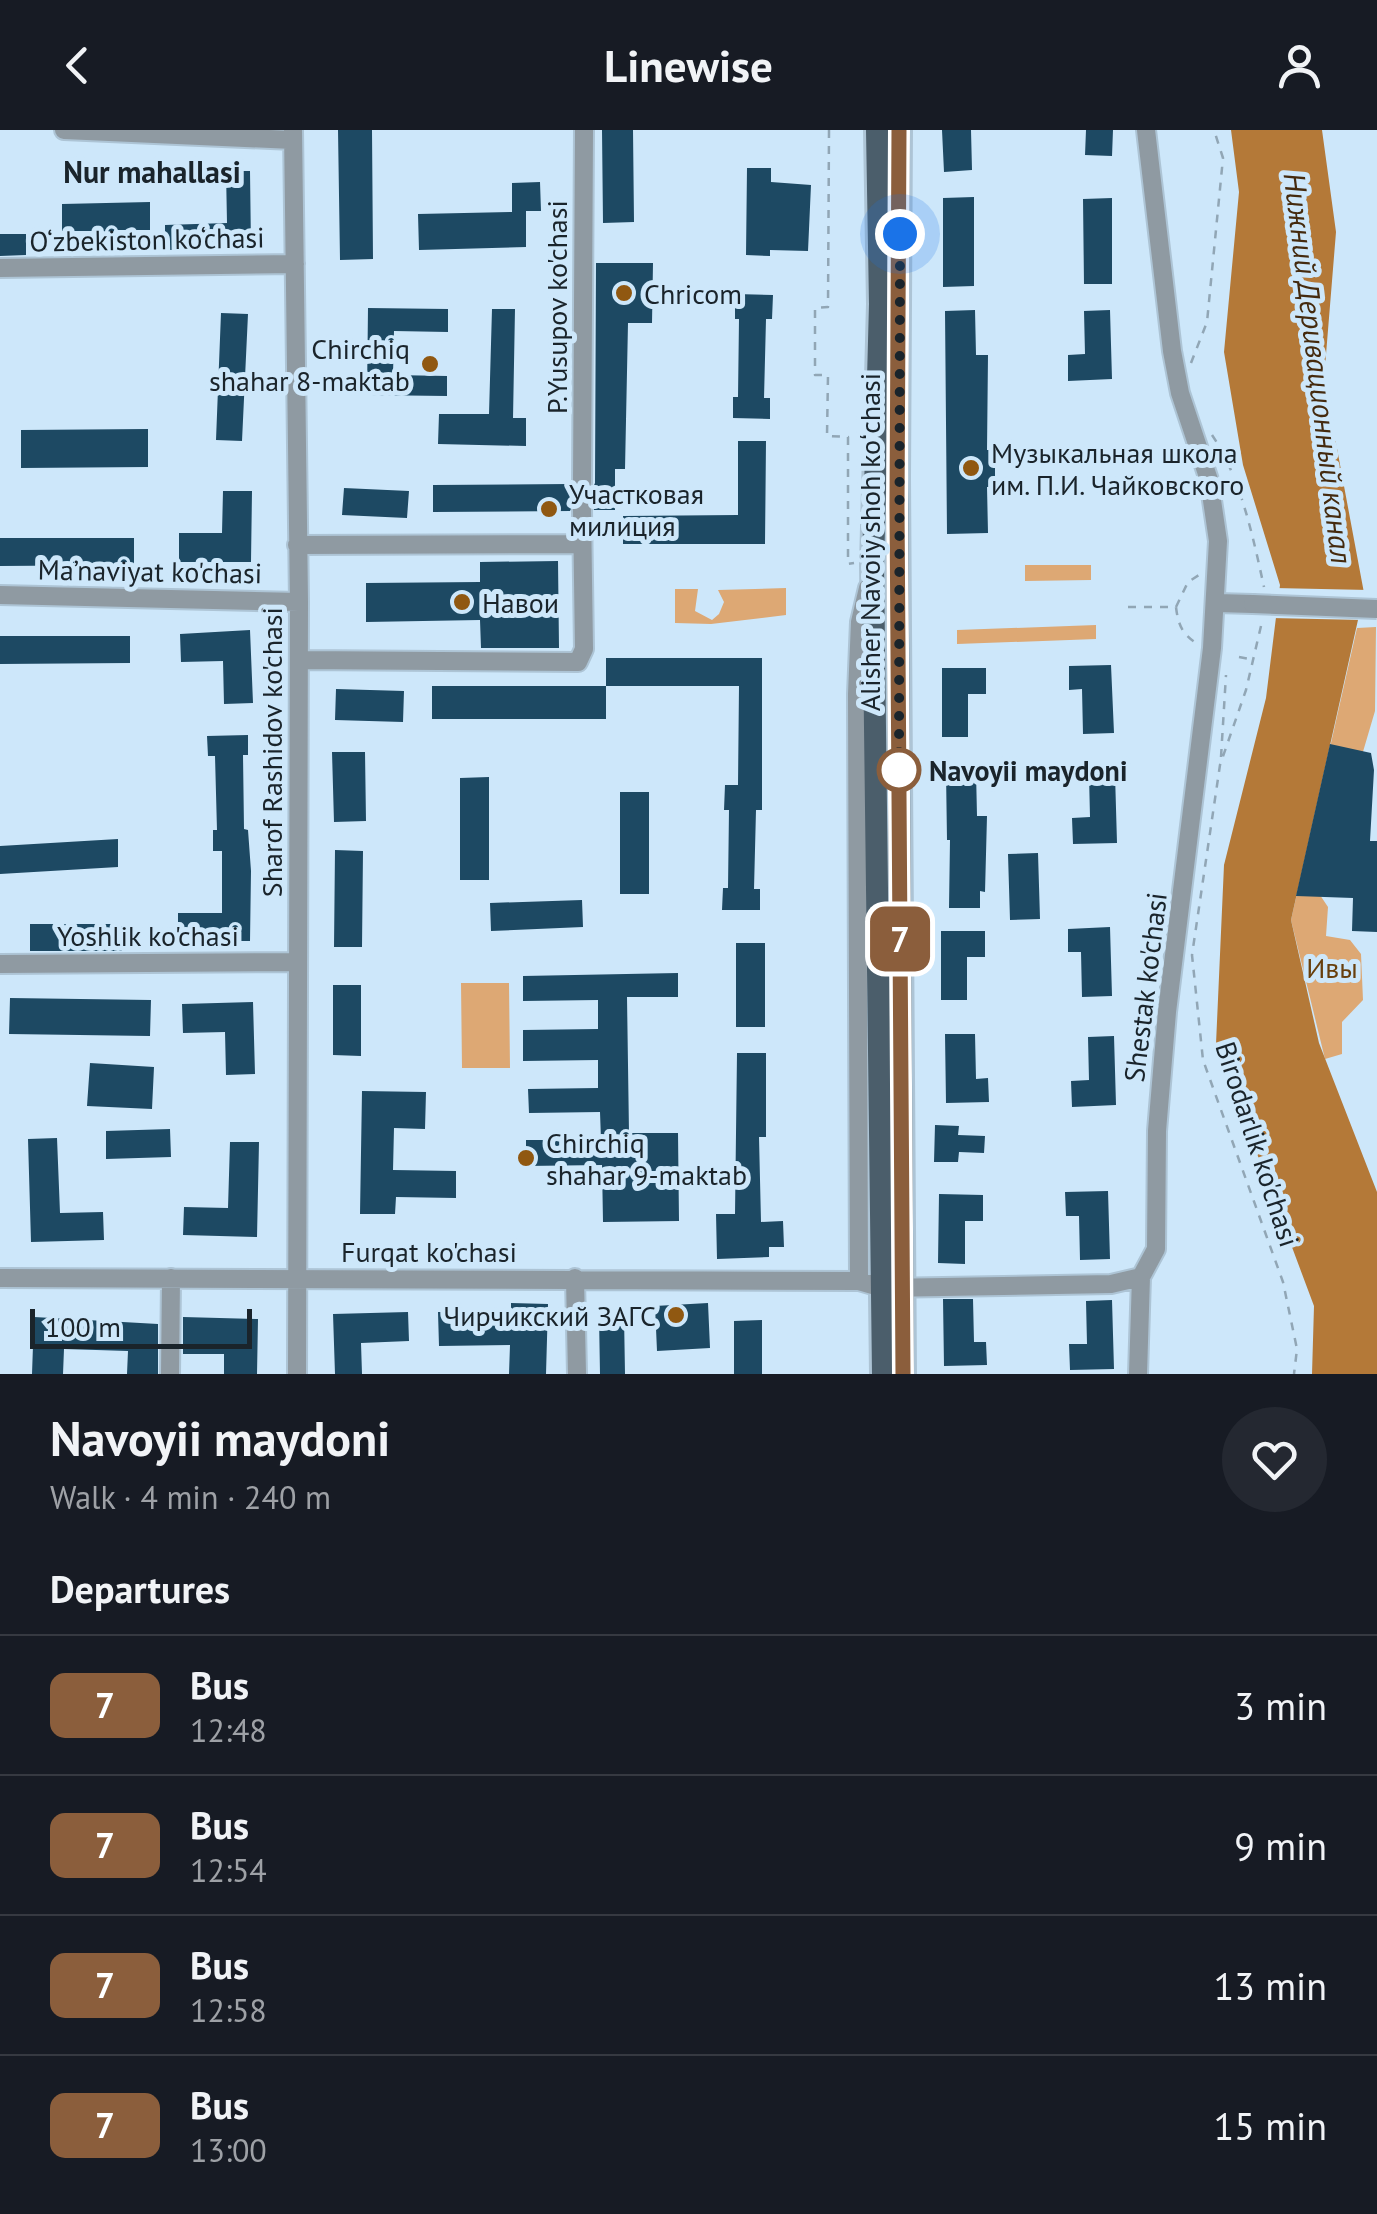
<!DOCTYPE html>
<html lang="en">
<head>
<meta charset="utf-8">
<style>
	:root { --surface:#171b24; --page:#242831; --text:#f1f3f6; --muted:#9ea1a6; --line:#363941 }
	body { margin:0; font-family:"PT Sans",sans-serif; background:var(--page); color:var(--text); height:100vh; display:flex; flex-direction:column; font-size:38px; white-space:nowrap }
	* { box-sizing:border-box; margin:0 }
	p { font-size:32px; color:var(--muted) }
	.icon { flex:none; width:55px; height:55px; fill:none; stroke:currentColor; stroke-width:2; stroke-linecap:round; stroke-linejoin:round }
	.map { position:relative; height:1244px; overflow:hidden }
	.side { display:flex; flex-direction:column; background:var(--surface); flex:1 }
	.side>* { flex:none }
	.badge { padding:0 20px; border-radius:15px; font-size:35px; line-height:65px }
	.scale { position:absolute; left:30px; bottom:25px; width:222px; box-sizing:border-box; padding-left:10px; border:5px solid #1a242b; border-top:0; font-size:28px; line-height:35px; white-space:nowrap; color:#1a242b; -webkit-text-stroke:8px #cde7fa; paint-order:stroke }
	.you { position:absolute; width:50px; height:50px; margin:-25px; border:8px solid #fff; border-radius:50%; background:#1a73e8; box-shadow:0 0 0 15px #1a73e833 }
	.map>.badge { position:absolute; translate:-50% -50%; box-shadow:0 0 0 5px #fff }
	h2 { padding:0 50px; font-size:38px; line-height:90px }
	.round { display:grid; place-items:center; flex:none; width:105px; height:105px; border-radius:52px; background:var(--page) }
	.summary { display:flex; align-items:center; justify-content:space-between; height:170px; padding:0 50px }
	h1 { font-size:48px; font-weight:800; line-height:75px }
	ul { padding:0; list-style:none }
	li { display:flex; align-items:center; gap:30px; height:140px; padding:0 50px; border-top:2px solid var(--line) }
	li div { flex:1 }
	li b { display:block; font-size:38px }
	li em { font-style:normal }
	li .badge { min-width:110px; font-weight:700; text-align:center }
	header { display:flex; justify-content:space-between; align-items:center; height:130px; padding:0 50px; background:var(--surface); font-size:45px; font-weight:800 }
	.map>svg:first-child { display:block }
</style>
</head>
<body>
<header><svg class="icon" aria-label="back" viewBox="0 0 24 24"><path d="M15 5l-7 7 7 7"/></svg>Linewise<svg class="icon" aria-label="person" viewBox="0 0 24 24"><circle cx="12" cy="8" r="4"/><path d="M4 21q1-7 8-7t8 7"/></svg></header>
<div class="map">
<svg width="1377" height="1244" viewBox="0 0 1377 1244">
	<rect width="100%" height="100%" fill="#cde7fa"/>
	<path fill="#dda874" d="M1025,435H1091V450L1025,451Z
		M786,458V485L711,494L675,493V459H698L695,481L712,490L719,484L724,472L718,460Z
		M1096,495V509L957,514V500Z
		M1376,497L1375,581L1337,710L1314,756L1328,777L1326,806L1350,810L1361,824L1363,870L1342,892V924L1325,929L1291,790L1357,498Z
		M461,853H509L510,938H462Z"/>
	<path fill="#b47938" d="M1231,0H1322L1336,102L1324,249L1364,463L1291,790L1319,913L1377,1062V1244H1312L1314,1176L1216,914L1224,735L1266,568L1280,455L1243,335L1224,222L1239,62Z"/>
	<path fill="#cde7fa" d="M1274,458L1369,460V464L1363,490L1271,488Z"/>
	<path fill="#1d4963" d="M338,0H372L373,129L340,130Z
		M602,0H633L634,92L603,93Z
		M942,0H971L972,40L944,42Z
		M1086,0H1113L1112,26L1085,25Z
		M747,38H771V52L811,55L808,121L770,120V126L746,125Z
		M226,41H250L251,118L165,120V95L227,93Z
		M540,52L541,81H526V117L419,120L418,84L512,82V53Z
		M974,67V156L943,157V68Z
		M1112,68V154H1084L1083,69Z
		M150,72V100H114V110L100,111V101H62V74Z
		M0,104H26V125L0,126Z
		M596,133H653L652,193H628L625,339H615V380H594L592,373L583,368L575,370L570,381L433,382V355L570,354L577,364L583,365L592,360L595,353Z
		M735,164L773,165L772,189H766L764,268H770V289L733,288V267H738L739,189H735Z
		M368,178L448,179V202L394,201L393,245L447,246V266L367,265Z
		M492,179H515L513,288H526V316L438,314L439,284H489Z
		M975,180L976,225H988L987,320H995V357H987L988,403L947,404L945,181Z
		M1110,180L1112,249L1068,251V225L1085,224L1084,181Z
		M221,183L248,184L242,311L216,310Z
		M148,299V337L21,338V300Z
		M738,311H766L765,414H623V386L738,385Z
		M344,358L409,361L407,388L342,385Z
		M223,361H252L251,432H179V403H222Z
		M0,408H134V435L0,436Z
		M558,431L559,518H481L480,490L366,492V453L480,452V432Z
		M250,500L253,573L224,574L223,531L181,532L180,504Z
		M0,506H130V533L0,534Z
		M606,528H762V680H756L754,759H760V780H722L723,758H728L729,680H724L725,655H738L739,556H606Z
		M1111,535L1114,603L1083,604L1082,559L1069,560V536Z
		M942,538H986V564H968V607H942Z
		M432,556H606V589H432Z
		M336,559L404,561L403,592L335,590Z
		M248,605V625H243L244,699L248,700L251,741L250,811H178V783H222V721H213V700H217L215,626H208L207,606Z
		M1330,614L1371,623L1374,640L1370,711H1377V802L1352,801L1353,768L1296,766Z
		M332,622H365L366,691L334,692Z
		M976,641L977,686H987L985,762L980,761V778H949L950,710H947L946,642Z
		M1115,644L1117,713L1073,714L1072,688L1090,687L1089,645Z
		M489,647V750H460V648Z
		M620,662H649V764H620Z
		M118,709V737L0,744V716Z
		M335,720L363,721L362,817H334Z
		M1038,723L1040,789L1010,790L1008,724Z
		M582,770L583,797L491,801L490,773Z
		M30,794H122V821H30Z
		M1110,797L1112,866L1082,867L1081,822H1068V799Z
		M941,801H985V827H967V870H941Z
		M736,813H765V897H736Z
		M678,843V867H627L629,1003H678L679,1091L603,1092L602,1035L526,1036V1010H601L600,982L529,983L528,959L598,958V930L523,931V900L598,899V870L523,871V846Z
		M333,855H361V926L333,925Z
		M10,868L151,870L150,906L9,904Z
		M253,872L255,944L226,945L225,902L183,903L182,874Z
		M945,904H975L976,949L988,948L989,972L946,973Z
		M1114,906L1116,975L1072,977L1071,951L1089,950L1088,907Z
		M737,923H766V1007H759L761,1092L783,1091L784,1117H769V1127L717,1129L716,1084H735Z
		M90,933L154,937L152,979L87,976Z
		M362,961L426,962L425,999L394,998L393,1040L456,1041V1068L396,1067L395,1084H360Z
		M935,995L959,996L958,1005L985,1006L984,1023L959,1022L958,1032H934Z
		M170,999L171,1027L106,1029V1001Z
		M57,1008L60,1083L103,1082L104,1110L31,1112L28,1009Z
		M230,1012H259L257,1107L183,1105L184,1077L228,1078Z
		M1108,1061L1110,1129L1080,1130L1079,1086H1066L1065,1062Z
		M939,1064L983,1065V1091H965V1134L938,1133Z
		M943,1169H973L974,1212H986L987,1235L944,1236Z
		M1112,1170L1114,1239L1070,1240L1069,1214H1087L1086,1171Z
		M511,1173L548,1174L546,1244H509L510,1215L439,1216L438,1182H511Z
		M708,1173L710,1218L657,1221L655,1176Z
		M408,1182L409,1211L361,1213L362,1244H335L333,1184Z
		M624,1185L625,1244H600L599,1186Z
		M34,1187L158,1194V1244H127L128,1221L64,1219L63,1244H32Z
		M183,1187L258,1189L257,1244H224V1224H183Z
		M762,1190V1244H734V1191Z"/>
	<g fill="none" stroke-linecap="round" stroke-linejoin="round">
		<g stroke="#adc4d5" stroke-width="22">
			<path id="minor" d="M64,0L293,10
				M293,0L299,472L297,1244
				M0,138L295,134
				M582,353L584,0
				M297,415L581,414
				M0,465L299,472
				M1217,473L1253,474
				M299,530L578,532L584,519L582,380
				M0,834L297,832
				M0,1148L859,1151L883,1158L1111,1154L1141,1147
				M575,1148L577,1244
				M859,1151L857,564L860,492L868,458
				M170,1244L171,1148
				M1138,1244L1141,1147L1156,1119L1157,1001L1167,882L1212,518L1218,411L1209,350L1180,263L1172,221L1146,0"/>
		</g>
		<g stroke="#adc4d5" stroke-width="28">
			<path id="major" d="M877,0L880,174L873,435L883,1244
				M899,0L897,348L903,1244"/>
		</g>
		<path stroke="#91a6b5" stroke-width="2.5" stroke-dasharray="8 8" stroke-linecap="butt" d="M829,0L828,177L815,178V245H828L827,306L848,307V434L854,433
			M1191,233L1207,192L1223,28L1214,0
			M1212,305C1241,348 1253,407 1264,457
			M1128,477H1176L1188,452L1199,445
			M1176,477C1178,494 1182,504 1196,513
			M1261,496L1246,560L1220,635L1192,825L1203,930L1283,1152L1297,1219L1294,1244
			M1239,527L1254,530
			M1221,627L1226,545"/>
		<use href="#minor" stroke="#8f9aa2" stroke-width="18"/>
		<use href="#major" stroke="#4b5e6b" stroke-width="22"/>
		<g stroke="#adc4d5" stroke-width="22" stroke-linecap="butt">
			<path id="minor-bridge" d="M1253,474L1377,479"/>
		</g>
		<use href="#minor-bridge" stroke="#8f9aa2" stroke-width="18"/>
	</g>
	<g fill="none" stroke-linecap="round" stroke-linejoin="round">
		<g stroke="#fff" stroke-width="22">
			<path id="line" d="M899,0L897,376L903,1244"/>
		</g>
		<use href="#line" stroke="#8b5e3c" stroke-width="15"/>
		<path stroke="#1a242b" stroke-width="10" stroke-dasharray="0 18" d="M899,640L900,104"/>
	</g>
	<g fill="#905811" stroke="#cde7fa" stroke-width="4">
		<circle cx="624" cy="163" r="10"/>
		<circle cx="430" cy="234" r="10"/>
		<circle cx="971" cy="338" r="10"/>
		<circle cx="549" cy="379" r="10"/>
		<circle cx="462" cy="472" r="10"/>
		<circle cx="526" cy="1028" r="10"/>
		<circle cx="676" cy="1185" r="10"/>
	</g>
	<circle fill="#fff" stroke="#8b5e3c" stroke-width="5" cx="899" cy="640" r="20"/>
	<g text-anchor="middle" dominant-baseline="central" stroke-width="10" stroke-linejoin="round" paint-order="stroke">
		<g font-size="28" fill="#1a242b" stroke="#cde7fa">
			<text transform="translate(147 109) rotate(-1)">O‘zbekiston ko‘chasi</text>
			<text transform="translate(556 177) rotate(-90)">P.Yusupov ko'chasi</text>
			<text transform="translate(869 412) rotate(-90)">Alisher Navoiy shoh koʻchasi</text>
			<text transform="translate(150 441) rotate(1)">Ma’naviyat ko'chasi</text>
			<text transform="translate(271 622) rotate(-90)">Sharof Rashidov ko'chasi</text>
			<text x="148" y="805">Yoshlik ko'chasi</text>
			<text transform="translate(1145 857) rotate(-83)">Shestak ko'chasi</text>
			<text transform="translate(1258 1014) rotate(72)">Birodarlik ko'chasi</text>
			<text x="429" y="1121">Furqat ko'chasi</text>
		</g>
		<g font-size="28" fill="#1a242b" stroke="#cde7fa" text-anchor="start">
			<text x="644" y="163">Chricom</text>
			<text x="410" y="218" text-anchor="end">Chirchiq<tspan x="410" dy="32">shahar 8-maktab</tspan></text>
			<text x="991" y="322">Музыкальная школа<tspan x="991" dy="32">им. П.И. Чайковского</tspan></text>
			<text x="569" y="363">Участковая<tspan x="569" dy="32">милиция</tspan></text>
			<text x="482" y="472">Навои</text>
			<text x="546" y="1012">Chirchiq<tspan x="546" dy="32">shahar 9-maktab</tspan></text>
			<text x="656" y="1185" text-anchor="end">Чирчикский ЗАГС</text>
		</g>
		<g font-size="28" font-weight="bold" fill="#1a242b" stroke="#cde7fa" text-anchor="start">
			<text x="929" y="640">Navoyii maydoni</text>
		</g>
		<g font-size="28" fill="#683f0c" stroke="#cde7fa">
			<text x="1332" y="837">Ивы</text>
		</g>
		<g font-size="30" font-weight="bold" fill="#1a242b" stroke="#cde7fa">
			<text x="152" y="41">Nur mahallasi</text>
		</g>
		<g font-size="30" font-style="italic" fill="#442a0e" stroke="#cde7fa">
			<text transform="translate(1319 238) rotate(83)">Нижний Деривационный канал</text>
		</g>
	</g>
</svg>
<div class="scale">100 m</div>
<div class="you" style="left:900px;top:104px"></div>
<b class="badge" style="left:900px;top:809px;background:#8b5e3c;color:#fff">7</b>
</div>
<section class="side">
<div class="summary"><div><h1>Navoyii maydoni</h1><p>Walk · 4 min · 240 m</p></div><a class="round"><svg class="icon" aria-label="heart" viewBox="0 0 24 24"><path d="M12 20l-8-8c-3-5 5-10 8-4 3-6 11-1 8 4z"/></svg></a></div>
<h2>Departures</h2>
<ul>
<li><span class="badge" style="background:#8b5e3c;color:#fff">7</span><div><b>Bus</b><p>12:48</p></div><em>3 min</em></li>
<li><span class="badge" style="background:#8b5e3c;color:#fff">7</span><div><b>Bus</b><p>12:54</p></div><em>9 min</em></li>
<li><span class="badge" style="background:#8b5e3c;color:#fff">7</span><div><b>Bus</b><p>12:58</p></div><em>13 min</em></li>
<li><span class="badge" style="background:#8b5e3c;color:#fff">7</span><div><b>Bus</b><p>13:00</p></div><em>15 min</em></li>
</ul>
</section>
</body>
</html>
